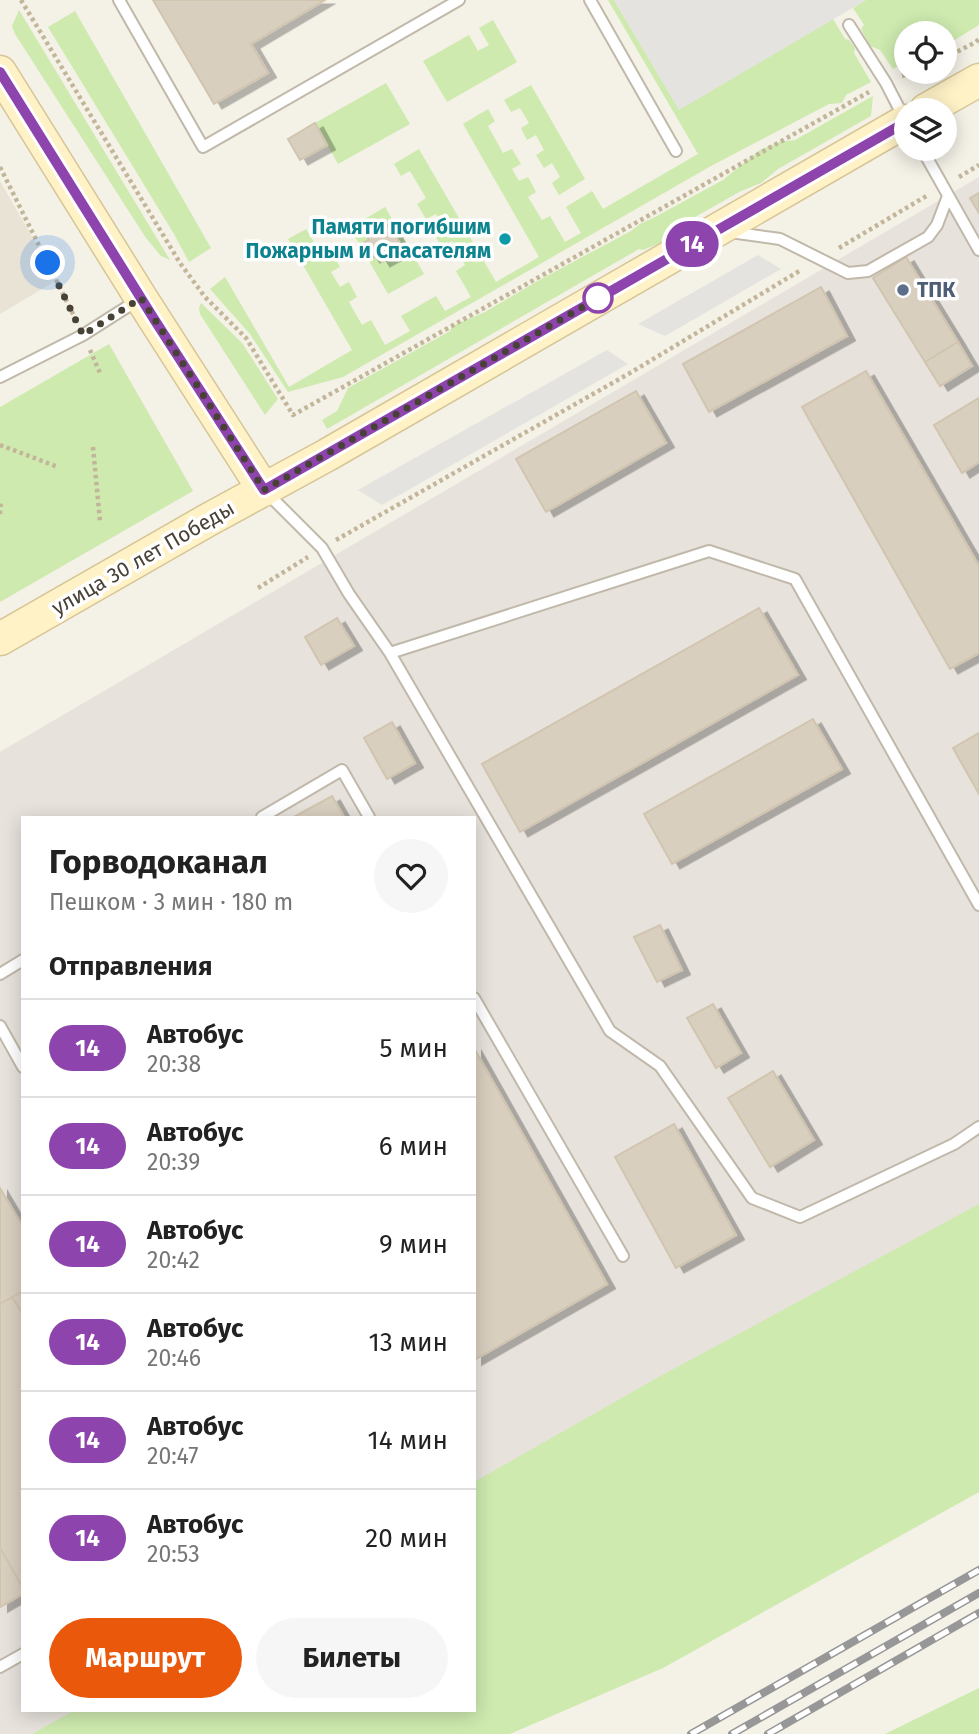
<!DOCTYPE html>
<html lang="ru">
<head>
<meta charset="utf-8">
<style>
	:root { --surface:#fff; --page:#f6f6f6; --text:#222; --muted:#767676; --line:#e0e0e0; --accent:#ea580c }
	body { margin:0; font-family:"Fira Sans",sans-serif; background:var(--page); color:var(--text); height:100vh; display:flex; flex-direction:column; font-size:26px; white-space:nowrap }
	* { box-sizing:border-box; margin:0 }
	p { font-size:23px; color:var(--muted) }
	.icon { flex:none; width:38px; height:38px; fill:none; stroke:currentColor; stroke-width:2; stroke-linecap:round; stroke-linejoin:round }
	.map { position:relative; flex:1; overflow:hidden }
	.side { position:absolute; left:21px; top:816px; width:455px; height:896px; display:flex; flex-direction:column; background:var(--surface); border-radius:0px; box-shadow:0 4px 18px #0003 }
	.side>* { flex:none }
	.badge { padding:0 14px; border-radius:23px; font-size:24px; line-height:46px }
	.buttons { position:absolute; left:894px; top:21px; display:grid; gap:14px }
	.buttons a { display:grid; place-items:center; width:63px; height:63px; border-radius:50%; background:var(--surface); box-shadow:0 4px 18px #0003; font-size:35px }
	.you { position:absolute; width:35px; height:35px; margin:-18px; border:5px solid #fff; border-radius:50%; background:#1a73e8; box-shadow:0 0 0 10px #1a73e833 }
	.map>.badge { position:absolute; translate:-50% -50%; box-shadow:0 0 0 4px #fff }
	h2 { padding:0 28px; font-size:26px; line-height:63px }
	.round { display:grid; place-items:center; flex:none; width:74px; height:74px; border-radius:37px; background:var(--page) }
	.overview { display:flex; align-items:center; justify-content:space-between; height:119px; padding:0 28px }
	h1 { font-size:33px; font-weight:700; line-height:52px }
	.action { display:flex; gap:14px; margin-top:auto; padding:14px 28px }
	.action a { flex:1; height:80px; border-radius:42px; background:var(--accent); color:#fff; font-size:28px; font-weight:700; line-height:80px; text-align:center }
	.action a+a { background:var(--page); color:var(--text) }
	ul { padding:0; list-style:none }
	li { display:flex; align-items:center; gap:21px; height:98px; padding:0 28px; border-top:2px solid var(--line) }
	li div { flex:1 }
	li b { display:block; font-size:26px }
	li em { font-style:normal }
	li .badge { min-width:77px; font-weight:700; text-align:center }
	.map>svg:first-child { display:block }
</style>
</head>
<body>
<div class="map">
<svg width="979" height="1734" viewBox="0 0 979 1734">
	<defs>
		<filter id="shadow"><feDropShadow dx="8" dy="4.5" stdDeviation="0" flood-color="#0004"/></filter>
	</defs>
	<rect width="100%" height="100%" fill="#f4f1e7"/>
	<path fill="#e8e3d5" d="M0,181L57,280L0,314Z"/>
	<path fill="#e7e2dc" d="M979,177V1286L474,1577V817H23V1710H245L203,1734H0V752Z"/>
	<path fill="#ceeaaf" d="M608,0H614L679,109L833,19L845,39L849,40L855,48L854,53L871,82L846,95L842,103L829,104L711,166L343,377L288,392L250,334L210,289L225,277L289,387L352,350L288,239L306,229L324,259L333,255L340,267L331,272L340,287L349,282L357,297L349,302L362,325L371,320L385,345L410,331L401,316L436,296L445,311L471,297L456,271L465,265L452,241L442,247L433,232L443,226L436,214L426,219L417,204L426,198L410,171L401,176L394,164L419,149L496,282L539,257L463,124L488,109L495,121L488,126L503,153L512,149L521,164L512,169L519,181L528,177L536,192L528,197L542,220L550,216L565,242L581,233L566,207L592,191L603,209L698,154Z
		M866,0H979V25L945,46V33H906V61L893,69L880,50L870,46L861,29L864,25L853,8Z
		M19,10L170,260L161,256L146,238L15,34L12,26Z
		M75,11L211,248L189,262L174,234L48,27Z
		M493,20L517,62L447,102L423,61L469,35L478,51L489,45L479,28Z
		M386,83L410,124L338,164L315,123Z
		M531,85L585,179L559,195L552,183L560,177L552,163L544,168L536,155L544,150L536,135L527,140L521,128L529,123L520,108L511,112L504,100Z
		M873,96L871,116L778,169L761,183L741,191L672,230L663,242L643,250L639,249L327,429L322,420L337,411L348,388L450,331L452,326L485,312L543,278L631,231L640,224L655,217L723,180L760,150L779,142L795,140Z
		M385,207L424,274L388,294L350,228Z
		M201,303L242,343L278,399L265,415L200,314L199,308Z
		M109,344L193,491L0,602V407Z
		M979,1204V1492L663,1668L510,1734H32L75,1710H474V1482L655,1379Z
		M979,1688V1734H885Z"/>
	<path fill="#e5e3df" d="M614,0H866L679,110Z
		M758,255L781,269L665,336L638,324Z
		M607,350L628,364L382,505L358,490Z"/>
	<path fill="#d9cfbf" stroke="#d1c5af" stroke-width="2" filter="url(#shadow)" d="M153,0H325L251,44L268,73L214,104Z
		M315,123L327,145L300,160L288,139Z
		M979,193V213L970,198Z
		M378,219L385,230L391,227L399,242L394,245L398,253L382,262L378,255L372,258L363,243L369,240L363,228Z
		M906,257L958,342L925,362L873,278Z
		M821,287L847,336L709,412L683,364Z
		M958,342L972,366L940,386L925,362Z
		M866,371L979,566V653L950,669L802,407Z
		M636,391L666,443L546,512L516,459Z
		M979,398V462L962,473L934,425Z
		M759,608L798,675L520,832L482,764Z
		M337,618L354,646L321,665L305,637Z
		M813,719L842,769L672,864L644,814Z
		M392,722L415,763L387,779L364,738Z
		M979,733V794L953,748Z
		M332,796L344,817H294Z
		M660,925L682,970L657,982L634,937Z
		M713,1004L741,1053L716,1068L687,1018Z
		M474,1048L607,1284L474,1360Z
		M773,1071L814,1140L770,1167L728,1098Z
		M674,1124L736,1235L676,1268L615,1157Z
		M0,1188L23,1227V1291L0,1304Z
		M23,1291V1314L12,1297Z
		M12,1297L23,1314V1588L0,1548V1304Z
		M0,1548L23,1588V1594L0,1607Z"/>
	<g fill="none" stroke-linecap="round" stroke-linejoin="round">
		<g stroke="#c0b9aa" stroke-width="14">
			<path id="lane" d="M119,0L203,147L459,0
				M590,0L676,151
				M849,25L886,83L905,120
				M922,149L979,250
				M730,232L780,239L848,273L868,271L928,237L937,225L948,196
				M0,377L83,335L138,300
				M266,492L322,548L349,594L390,653L610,1031L660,1066L752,1198L800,1217L954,1144L979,1127
				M390,653L709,551L795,579L979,905
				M262,817L342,770L369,817
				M0,974L23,960
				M474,998L623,1256
				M0,1026L23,1067
				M0,1667L23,1654"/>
		</g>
		<g stroke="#d6c596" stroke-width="35">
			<path id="secondary" d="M0,72L141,298L264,490
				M926,110L979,80
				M0,639L206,521L327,455L906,121"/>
		</g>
		<path stroke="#c2b59a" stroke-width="4.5" stroke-dasharray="3.5 3.5" stroke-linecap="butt" d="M21,0L180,263L205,297L246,338L293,415L869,92
			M945,58L976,42L979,39
			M902,76L915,72
			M0,167L76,320
			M959,177L979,165
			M839,248L928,195
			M90,350L100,373
			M0,445L58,467
			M93,447L100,521
			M0,514L1,500
			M336,540L630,373L801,270
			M258,588L308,557"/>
		<use href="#lane" stroke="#fff" stroke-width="10"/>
		<use href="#secondary" stroke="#fff2c7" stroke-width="32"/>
		<g stroke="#979797" stroke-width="8">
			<path id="rail" d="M691,1734L979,1570
				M732,1734L979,1593
				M768,1734L979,1613"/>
		</g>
		<use href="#rail" stroke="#fff" stroke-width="5" stroke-dasharray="16" stroke-linecap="butt"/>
	</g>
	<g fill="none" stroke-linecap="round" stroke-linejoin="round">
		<g stroke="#fff" stroke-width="16">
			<path id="line" d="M0,72L154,319L264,490L906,122"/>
		</g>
		<use href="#line" stroke="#8e44ad" stroke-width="10"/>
		<path stroke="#484136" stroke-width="7" stroke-dasharray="0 12.6" d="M48,263L83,335L141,298L264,490L602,296L598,298"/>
	</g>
	<circle fill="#0f9aa8" stroke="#fff" stroke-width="2.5" cx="505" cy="239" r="7"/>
	<circle fill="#5c6f8a" stroke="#fff" stroke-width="2.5" cx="903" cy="290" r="7"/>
	<circle fill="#fff" stroke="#8e44ad" stroke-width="3.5" cx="598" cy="298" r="14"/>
	<g text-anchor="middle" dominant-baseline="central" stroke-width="7" stroke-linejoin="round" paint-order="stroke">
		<g font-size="21" font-weight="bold" fill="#0d838f" stroke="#fff" text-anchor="end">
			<text x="491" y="227">Памяти погибшим<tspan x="491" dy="24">Пожарным и Спасателям</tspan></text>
		</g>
		<g font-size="21" font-weight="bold" fill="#4e5e75" stroke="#fff" text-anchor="start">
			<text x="917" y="290">ТПК</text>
		</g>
		<g font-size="21" fill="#484136" stroke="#fff">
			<text transform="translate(143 558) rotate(-30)">улица 30 лет Победы</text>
		</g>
	</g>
</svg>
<div class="buttons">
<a><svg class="icon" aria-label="locate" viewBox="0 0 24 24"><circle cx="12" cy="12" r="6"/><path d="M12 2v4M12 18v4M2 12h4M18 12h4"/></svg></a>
<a><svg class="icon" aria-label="layers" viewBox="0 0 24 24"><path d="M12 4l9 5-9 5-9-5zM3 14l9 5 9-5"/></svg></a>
</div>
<div class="you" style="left:48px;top:263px"></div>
<b class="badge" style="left:692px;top:244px;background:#8e44ad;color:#fff">14</b>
<section class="side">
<div class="overview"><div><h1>Горводоканал</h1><p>Пешком · 3 мин · 180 m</p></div><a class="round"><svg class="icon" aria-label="heart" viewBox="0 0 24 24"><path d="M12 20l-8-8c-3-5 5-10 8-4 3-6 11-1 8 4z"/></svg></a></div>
<h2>Отправления</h2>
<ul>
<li><span class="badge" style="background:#8e44ad;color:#fff">14</span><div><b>Автобус</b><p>20:38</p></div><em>5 мин</em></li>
<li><span class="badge" style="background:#8e44ad;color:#fff">14</span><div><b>Автобус</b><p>20:39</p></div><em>6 мин</em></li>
<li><span class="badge" style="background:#8e44ad;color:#fff">14</span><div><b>Автобус</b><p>20:42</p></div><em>9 мин</em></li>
<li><span class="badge" style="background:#8e44ad;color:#fff">14</span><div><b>Автобус</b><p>20:46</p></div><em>13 мин</em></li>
<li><span class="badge" style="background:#8e44ad;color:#fff">14</span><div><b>Автобус</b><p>20:47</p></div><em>14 мин</em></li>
<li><span class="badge" style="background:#8e44ad;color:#fff">14</span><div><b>Автобус</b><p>20:53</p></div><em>20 мин</em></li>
</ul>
<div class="action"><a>Маршрут</a><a>Билеты</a></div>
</section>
</div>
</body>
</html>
